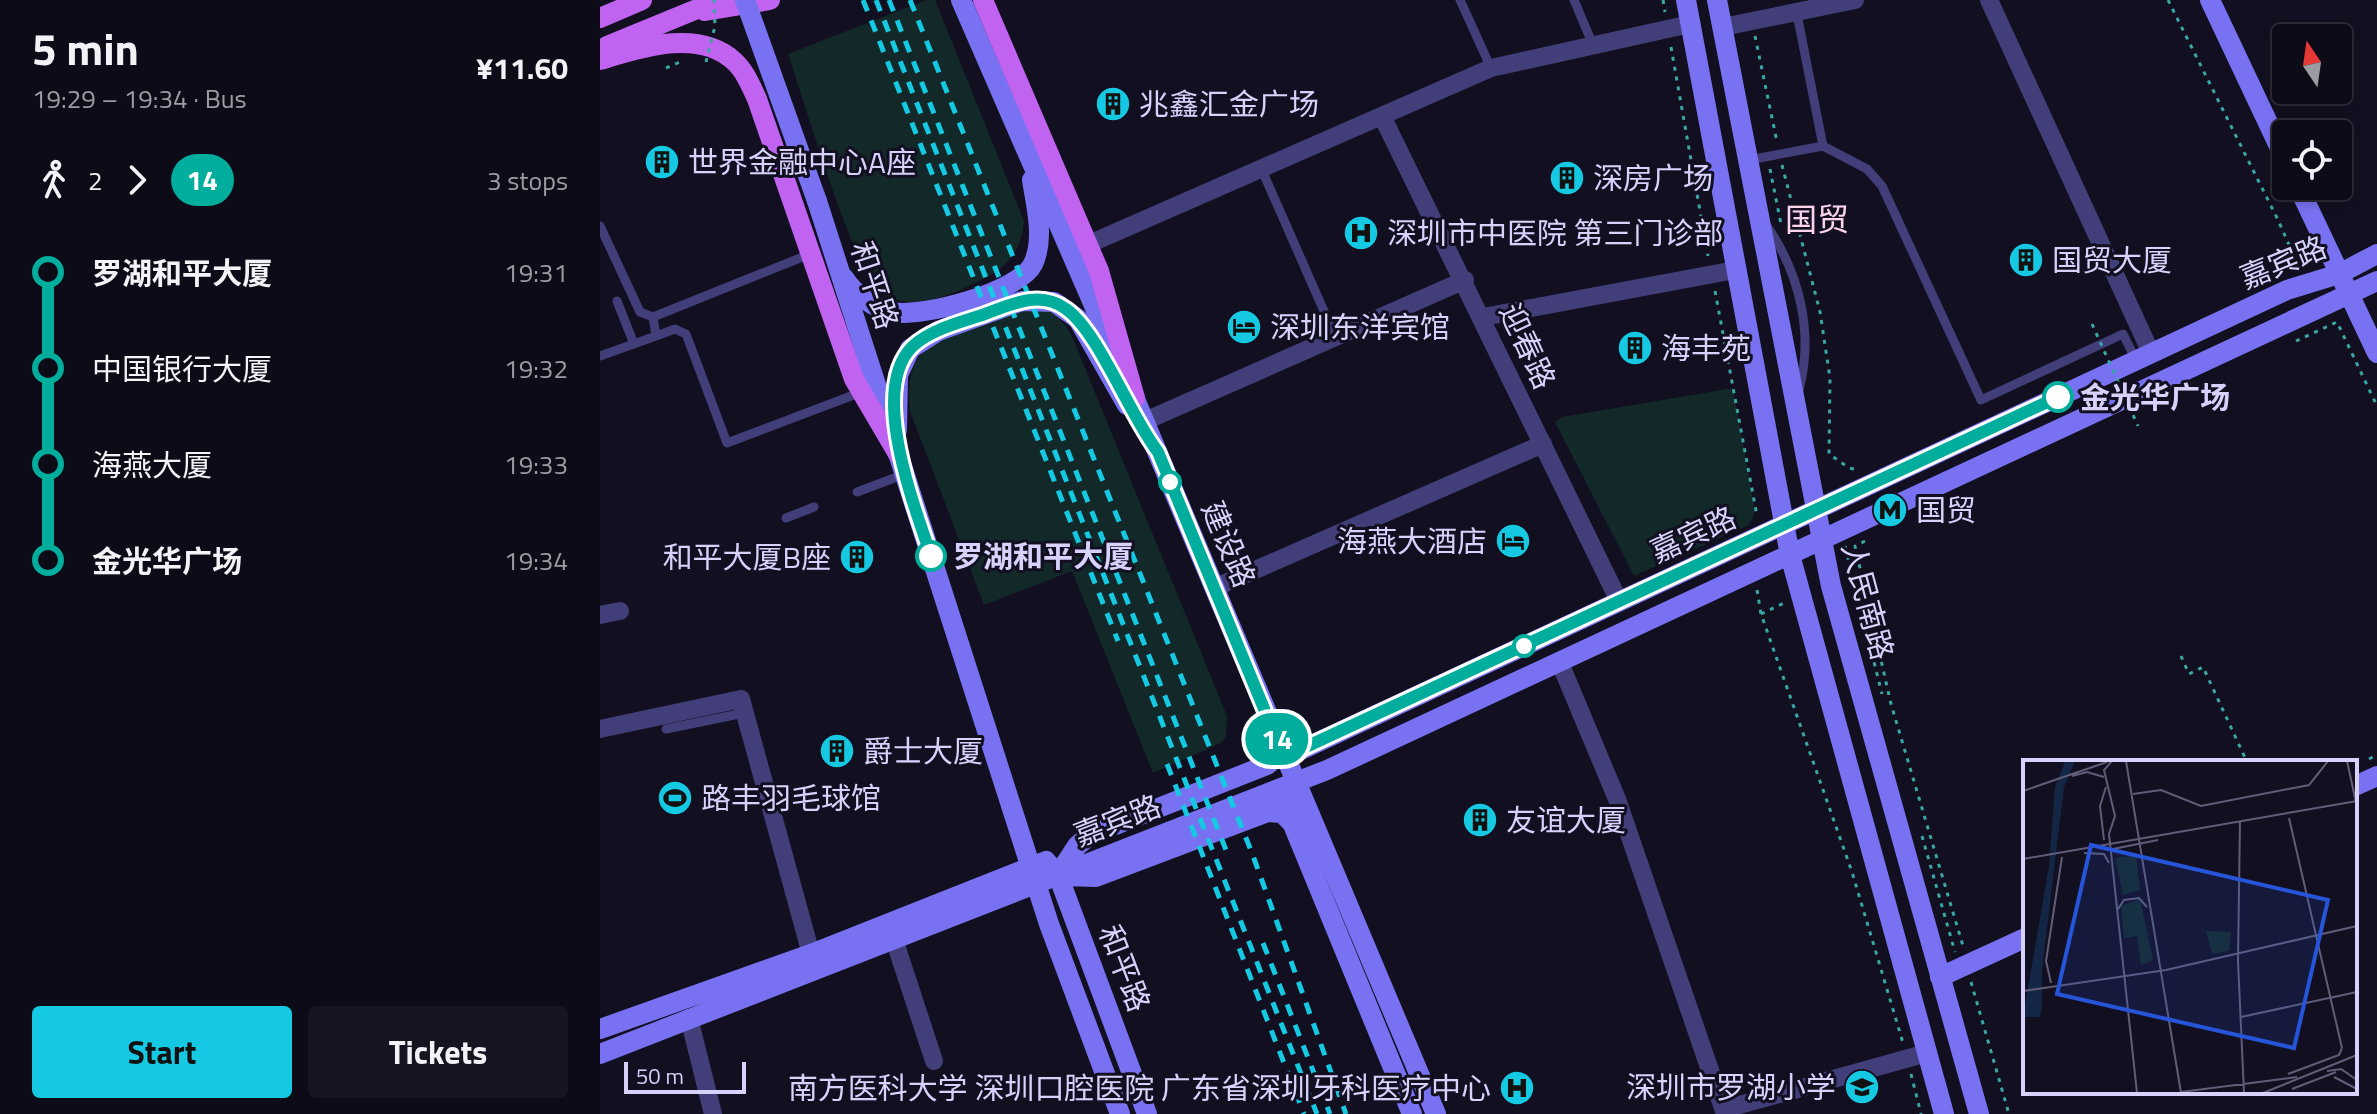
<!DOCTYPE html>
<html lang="en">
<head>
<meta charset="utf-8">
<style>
	:root { --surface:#0e0b18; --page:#171421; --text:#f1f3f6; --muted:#9b9ba2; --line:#2e2b37; --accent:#15c9e3 }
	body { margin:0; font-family:"Titillium Web","Noto Sans SC",sans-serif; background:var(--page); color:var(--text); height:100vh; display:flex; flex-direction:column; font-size:30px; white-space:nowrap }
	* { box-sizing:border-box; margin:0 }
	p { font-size:26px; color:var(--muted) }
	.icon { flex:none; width:44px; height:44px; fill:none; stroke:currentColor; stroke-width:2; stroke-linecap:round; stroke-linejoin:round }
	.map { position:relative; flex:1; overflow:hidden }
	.sheet { display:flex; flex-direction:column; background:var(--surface); width:600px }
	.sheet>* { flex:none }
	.badge { padding:0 16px; border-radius:26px; font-size:28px; line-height:52px }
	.needle { width:52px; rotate:347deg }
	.buttons { position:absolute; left:1672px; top:24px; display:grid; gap:16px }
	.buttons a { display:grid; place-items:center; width:80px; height:80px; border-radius:8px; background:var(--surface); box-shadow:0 4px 12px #0003,0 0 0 2px var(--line); font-size:40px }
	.scale { position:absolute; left:24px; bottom:20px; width:122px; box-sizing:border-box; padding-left:8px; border:4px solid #d7d2fb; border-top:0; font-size:22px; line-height:28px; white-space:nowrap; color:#d7d2fb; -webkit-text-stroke:6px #120f20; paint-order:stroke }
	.map>.badge { position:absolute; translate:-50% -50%; box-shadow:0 0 0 4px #fff }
	.legs { display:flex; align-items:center; gap:12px; height:88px; padding:0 32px; font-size:26px }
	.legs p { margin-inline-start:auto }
	.head { display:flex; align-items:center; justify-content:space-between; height:136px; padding:0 32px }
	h1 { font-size:44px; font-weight:700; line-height:60px }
	.button { display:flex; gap:16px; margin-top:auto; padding:16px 32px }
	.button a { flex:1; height:92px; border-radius:8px; background:var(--accent); color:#111; font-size:32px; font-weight:700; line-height:92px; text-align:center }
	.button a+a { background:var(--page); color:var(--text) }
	ul { padding:0 32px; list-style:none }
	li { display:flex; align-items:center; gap:28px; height:96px; font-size:30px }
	li i { display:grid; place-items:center; width:12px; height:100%; margin:0 10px; background:currentColor }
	li i::after { content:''; width:20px; height:20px; margin:-10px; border:6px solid; border-radius:50%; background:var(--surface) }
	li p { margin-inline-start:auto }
	li:first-child i { background:linear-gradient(#0000 50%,currentColor 0) }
	li:last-child i { background:linear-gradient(currentColor 50%,#0000 0) }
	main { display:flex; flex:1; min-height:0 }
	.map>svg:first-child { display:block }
</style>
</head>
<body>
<main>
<section class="sheet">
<div class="head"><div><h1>5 min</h1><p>19:29 – 19:34 · Bus</p></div><b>¥11.60</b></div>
<div class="legs"><svg class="icon" aria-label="walk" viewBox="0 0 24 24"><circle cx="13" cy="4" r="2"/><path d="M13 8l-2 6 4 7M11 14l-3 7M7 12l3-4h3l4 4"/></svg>2<svg class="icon" aria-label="forward" viewBox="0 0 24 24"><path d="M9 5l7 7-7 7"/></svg><b class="badge" style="background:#01ad9c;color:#fff">14</b><p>3 stops</p></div>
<ul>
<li><i style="color:#01ad9c"></i><b>罗湖和平大厦</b><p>19:31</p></li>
<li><i style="color:#01ad9c"></i><span>中国银行大厦</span><p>19:32</p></li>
<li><i style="color:#01ad9c"></i><span>海燕大厦</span><p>19:33</p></li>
<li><i style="color:#01ad9c"></i><b>金光华广场</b><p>19:34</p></li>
</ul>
<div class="button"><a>Start</a><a>Tickets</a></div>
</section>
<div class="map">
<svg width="1777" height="1114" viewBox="0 0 1777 1114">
	<rect width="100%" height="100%" fill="#120f20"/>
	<path fill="#132929" d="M326,0H335L424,221C421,258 401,272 369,286C344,298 307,311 281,293C255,275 202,94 188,54Z
		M433,307C453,310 460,317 471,334L627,716L626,736L621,743L553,773L472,571L384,605L310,411C309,395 308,376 316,362C331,334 403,318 433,307Z
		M1133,388L1155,511L1149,525L1034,576L955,422L962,417Z"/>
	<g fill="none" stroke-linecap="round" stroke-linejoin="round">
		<path stroke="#39a7a4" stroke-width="3" stroke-dasharray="4 6" stroke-linecap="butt" d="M1063,0L1065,12
			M1568,0L1678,220L1694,256L1692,271
			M1155,36L1177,142
			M1071,47L1108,256
			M66,68L80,62
			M1182,165L1220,312L1230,378L1229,454L1249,468L1258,470
			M1170,169L1181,224
			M1115,291L1157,516
			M1696,341L1737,322L1777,406
			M1265,541L1255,546L1291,704L1363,946
			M1245,546L1282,694
			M1157,590L1161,614L1252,872L1303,1043
			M1161,614L1186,602
			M1581,656L1589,674L1603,667L1647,762
			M1769,759L1777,755
			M1322,836L1355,952
			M1371,982L1409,1114
			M1311,1074L1321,1114"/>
		<path stroke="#423e7a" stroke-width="9" d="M860,0L891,68
			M974,0L993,45
			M1197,14L1223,146
			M1149,160L1223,146L1267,169L1282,186L1381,400L1523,334L1536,360
			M661,168L735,336
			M0,226L40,312L53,317L210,254
			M1167,226C1200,274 1214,334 1199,390
			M17,301L34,344
			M56,336L75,329L86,334L127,443L259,393
			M0,356L56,336L53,317
			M257,492L305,474
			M186,518L214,507
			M66,729L144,713"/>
		<path stroke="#423e7a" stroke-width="18" d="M1389,0L1551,353
			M1123,27L1255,0
			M782,116L1019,601
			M489,244L891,68L1090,24
			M883,317L1135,270
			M545,421L865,280
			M614,588L943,444
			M0,615L20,611
			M960,663L1017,799L1125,1114
			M0,729L141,699L211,954
			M294,939L334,1061
			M89,1018L113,1114
			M1125,1109L1327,1053"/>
		<path stroke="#7872f2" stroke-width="20" d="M361,0L516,356
			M1086,0L1190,555L1344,1114
			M1117,0L1231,586L1379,1114
			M1610,0L1686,161
			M1698,186L1777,353
			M217,201L449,924L520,1114
			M244,278C255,295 273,308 293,312C322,318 419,292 433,264C445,239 436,206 432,180
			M529,385L836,1114
			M297,430L298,375L310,349L338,331L422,301L454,302L478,319L527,405
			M679,745L688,752L701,750L1687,290L1739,274L1777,254
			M1755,786L1777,776
			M668,793L676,794L684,803L812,1114
			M458,875L477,846L490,835L667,765L677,756L679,745
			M462,876L496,877L668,812L682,813L692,823
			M1340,977L1425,938
			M0,1029L211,954L446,861L458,875L547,1114
			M0,1054L727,770L1777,281"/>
		<path stroke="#bf63f0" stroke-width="20" d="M383,0L499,271L535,398
			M105,11L170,0
			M0,18L42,0
			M7,46L119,0
			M0,60C40,48 98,28 134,61C145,71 151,86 157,99L254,379L298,454"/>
		<path stroke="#15c9e3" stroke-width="5" stroke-dasharray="12 10" stroke-linecap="butt" d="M263,0L518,641
			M276,0L717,1114
			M289,0L626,850
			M310,0L652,853L746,1114
			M567,764L704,1114
			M663,943L730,1114"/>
		<path stroke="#39a7a4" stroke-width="3" stroke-dasharray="4 6" stroke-linecap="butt" d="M106,62L115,26L114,0
			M1492,324L1538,426"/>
		<path stroke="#7872f2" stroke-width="20" d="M145,0L217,201"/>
	</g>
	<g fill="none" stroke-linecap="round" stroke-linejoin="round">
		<g stroke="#fff" stroke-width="18">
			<path id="line-1" d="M331,556C315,507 268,389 313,346C331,329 362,322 385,314C412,304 440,290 466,309C498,331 530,416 558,452L679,745L695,752L1458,397"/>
		</g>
		<use href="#line-1" stroke="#01ad9c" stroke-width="12"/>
	</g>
	<defs>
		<g id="building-disc" transform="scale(1.8)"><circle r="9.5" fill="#15c9e3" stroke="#120f20"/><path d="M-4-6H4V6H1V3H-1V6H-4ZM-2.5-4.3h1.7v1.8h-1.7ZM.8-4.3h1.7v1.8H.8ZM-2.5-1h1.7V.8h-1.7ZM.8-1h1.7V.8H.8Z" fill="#111"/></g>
		<g id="hospital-disc" transform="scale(1.8)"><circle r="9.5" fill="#15c9e3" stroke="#120f20"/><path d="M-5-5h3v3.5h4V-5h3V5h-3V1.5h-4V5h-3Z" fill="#111"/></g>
		<g id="hotel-disc" transform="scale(1.8)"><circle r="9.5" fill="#15c9e3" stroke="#120f20"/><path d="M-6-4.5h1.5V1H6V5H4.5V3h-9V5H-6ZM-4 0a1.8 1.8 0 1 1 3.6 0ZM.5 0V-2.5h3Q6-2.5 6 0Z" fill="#111"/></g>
		<g id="metro-disc" transform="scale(1.8)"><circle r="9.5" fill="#15c9e3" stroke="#120f20"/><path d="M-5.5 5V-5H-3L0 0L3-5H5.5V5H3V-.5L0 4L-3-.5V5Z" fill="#111"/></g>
		<g id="stadium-disc" transform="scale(1.8)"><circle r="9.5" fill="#15c9e3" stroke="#120f20"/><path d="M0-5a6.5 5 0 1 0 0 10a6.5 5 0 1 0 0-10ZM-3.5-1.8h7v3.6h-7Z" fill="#111"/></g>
		<g id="school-disc" transform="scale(1.8)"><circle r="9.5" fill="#15c9e3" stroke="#120f20"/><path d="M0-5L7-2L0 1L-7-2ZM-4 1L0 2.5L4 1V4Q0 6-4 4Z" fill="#111"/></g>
	</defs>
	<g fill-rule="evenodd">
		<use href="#building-disc" x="513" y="104"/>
		<use href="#building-disc" x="62" y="162"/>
		<use href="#building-disc" x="967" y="178"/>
		<use href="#hospital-disc" x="761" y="233"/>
		<use href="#building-disc" x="1426" y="260"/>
		<use href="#hotel-disc" x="644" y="327"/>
		<use href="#building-disc" x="1035" y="348"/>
		<use href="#metro-disc" x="1290" y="510"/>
		<use href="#hotel-disc" x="913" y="541"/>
		<use href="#building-disc" x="257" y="557"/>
		<use href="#building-disc" x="237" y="751"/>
		<use href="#stadium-disc" x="75" y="798"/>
		<use href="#building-disc" x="880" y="820"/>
		<use href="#school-disc" x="1262" y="1087"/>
		<use href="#hospital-disc" x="917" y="1088"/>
	</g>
	<g fill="#fff" stroke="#01ad9c" stroke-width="4">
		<circle cx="1458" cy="397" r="14"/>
		<circle cx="570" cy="482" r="10"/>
		<circle cx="331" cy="556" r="14"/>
		<circle cx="924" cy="646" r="10"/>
	</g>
	<g text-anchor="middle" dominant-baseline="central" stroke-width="6" stroke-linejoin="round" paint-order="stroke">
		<g font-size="30" fill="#d7d2fb" stroke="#120f20" text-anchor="start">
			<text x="539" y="104">兆鑫汇金广场</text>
			<text x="88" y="162">世界金融中心A座</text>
			<text x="993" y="178">深房广场</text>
			<text x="787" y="233">深圳市中医院 第三门诊部</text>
			<text x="1452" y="260">国贸大厦</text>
			<text x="670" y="327">深圳东洋宾馆</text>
			<text x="1061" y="348">海丰苑</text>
			<text x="1316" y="510">国贸</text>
			<text x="887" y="541" text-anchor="end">海燕大酒店</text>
			<text x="231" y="557" text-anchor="end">和平大厦B座</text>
			<text x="263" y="751">爵士大厦</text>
			<text x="101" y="798">路丰羽毛球馆</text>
			<text x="906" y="820">友谊大厦</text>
			<text x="1236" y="1087" text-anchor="end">深圳市罗湖小学</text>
			<text x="891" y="1088" text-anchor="end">南方医科大学 深圳口腔医院 广东省深圳牙科医疗中心</text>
		</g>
		<g font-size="30" fill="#d7d2fb" stroke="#120f20">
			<text transform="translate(1683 262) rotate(-22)">嘉宾路</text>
			<text transform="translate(275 285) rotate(72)">和平路</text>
			<text transform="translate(928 346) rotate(65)">迎春路</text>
			<text transform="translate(1093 534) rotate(-25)">嘉宾路</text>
			<text transform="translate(629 544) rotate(67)">建设路</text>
			<text transform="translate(1268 601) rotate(75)">人民南路</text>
			<text transform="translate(517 820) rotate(-21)">嘉宾路</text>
			<text transform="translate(525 968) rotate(69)">和平路</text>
		</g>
		<g font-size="30" font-weight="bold" fill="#d7d2fb" stroke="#120f20" text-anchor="start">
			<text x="1480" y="397">金光华广场</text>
			<text x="353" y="556">罗湖和平大厦</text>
		</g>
		<g font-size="32" fill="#fbd4eb" stroke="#120f20">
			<text x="1217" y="219">国贸</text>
		</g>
	</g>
	<g transform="translate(1423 760)">
		<rect width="334" height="334" fill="#120f20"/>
		<path d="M113,95L117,130L100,135L92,98ZM117,139L130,200L118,205L114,176L101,178L98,146ZM183,171L208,172L206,191L189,194Z" fill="#132929"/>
		<path d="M42,1H52L41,27L19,210V249L17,257H0L26,106L32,27Z" fill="#142645"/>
		<path fill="none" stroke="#615d78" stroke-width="2" d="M89,1L81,10L92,56L86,74L114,333M103,1L158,333M324,1L334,47M49,16L64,12L81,17M0,31L84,2M110,34L138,30L178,46L286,25L305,1M266,58L319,288M217,61L215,201L221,333M81,80L77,46L83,27M85,90L135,80M61,93L81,94L86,103M0,99L334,41M95,149L101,140L116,138L124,147M28,223L23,201L39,97M0,231L143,210L334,166M218,257L334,232M304,311L318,309L334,320M265,314L316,295L319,288M311,317L334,329M269,329L313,312M158,332L274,317M240,333L334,295"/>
		<path fill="#2655da" fill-opacity="0.15" stroke="#2655da" stroke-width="4" d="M68,85L305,140L271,288L34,234Z"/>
		<rect width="334" height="334" fill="none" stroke="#d7d2fb" stroke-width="4"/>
	</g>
</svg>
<div class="buttons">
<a><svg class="needle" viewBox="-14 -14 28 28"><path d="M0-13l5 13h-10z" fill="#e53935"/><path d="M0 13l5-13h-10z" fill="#9b9ba2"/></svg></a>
<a><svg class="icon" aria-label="locate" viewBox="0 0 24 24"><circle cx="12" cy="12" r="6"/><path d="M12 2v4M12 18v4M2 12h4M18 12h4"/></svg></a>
</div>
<div class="scale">50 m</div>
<b class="badge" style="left:677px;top:739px;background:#01ad9c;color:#fff">14</b>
</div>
</main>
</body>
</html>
